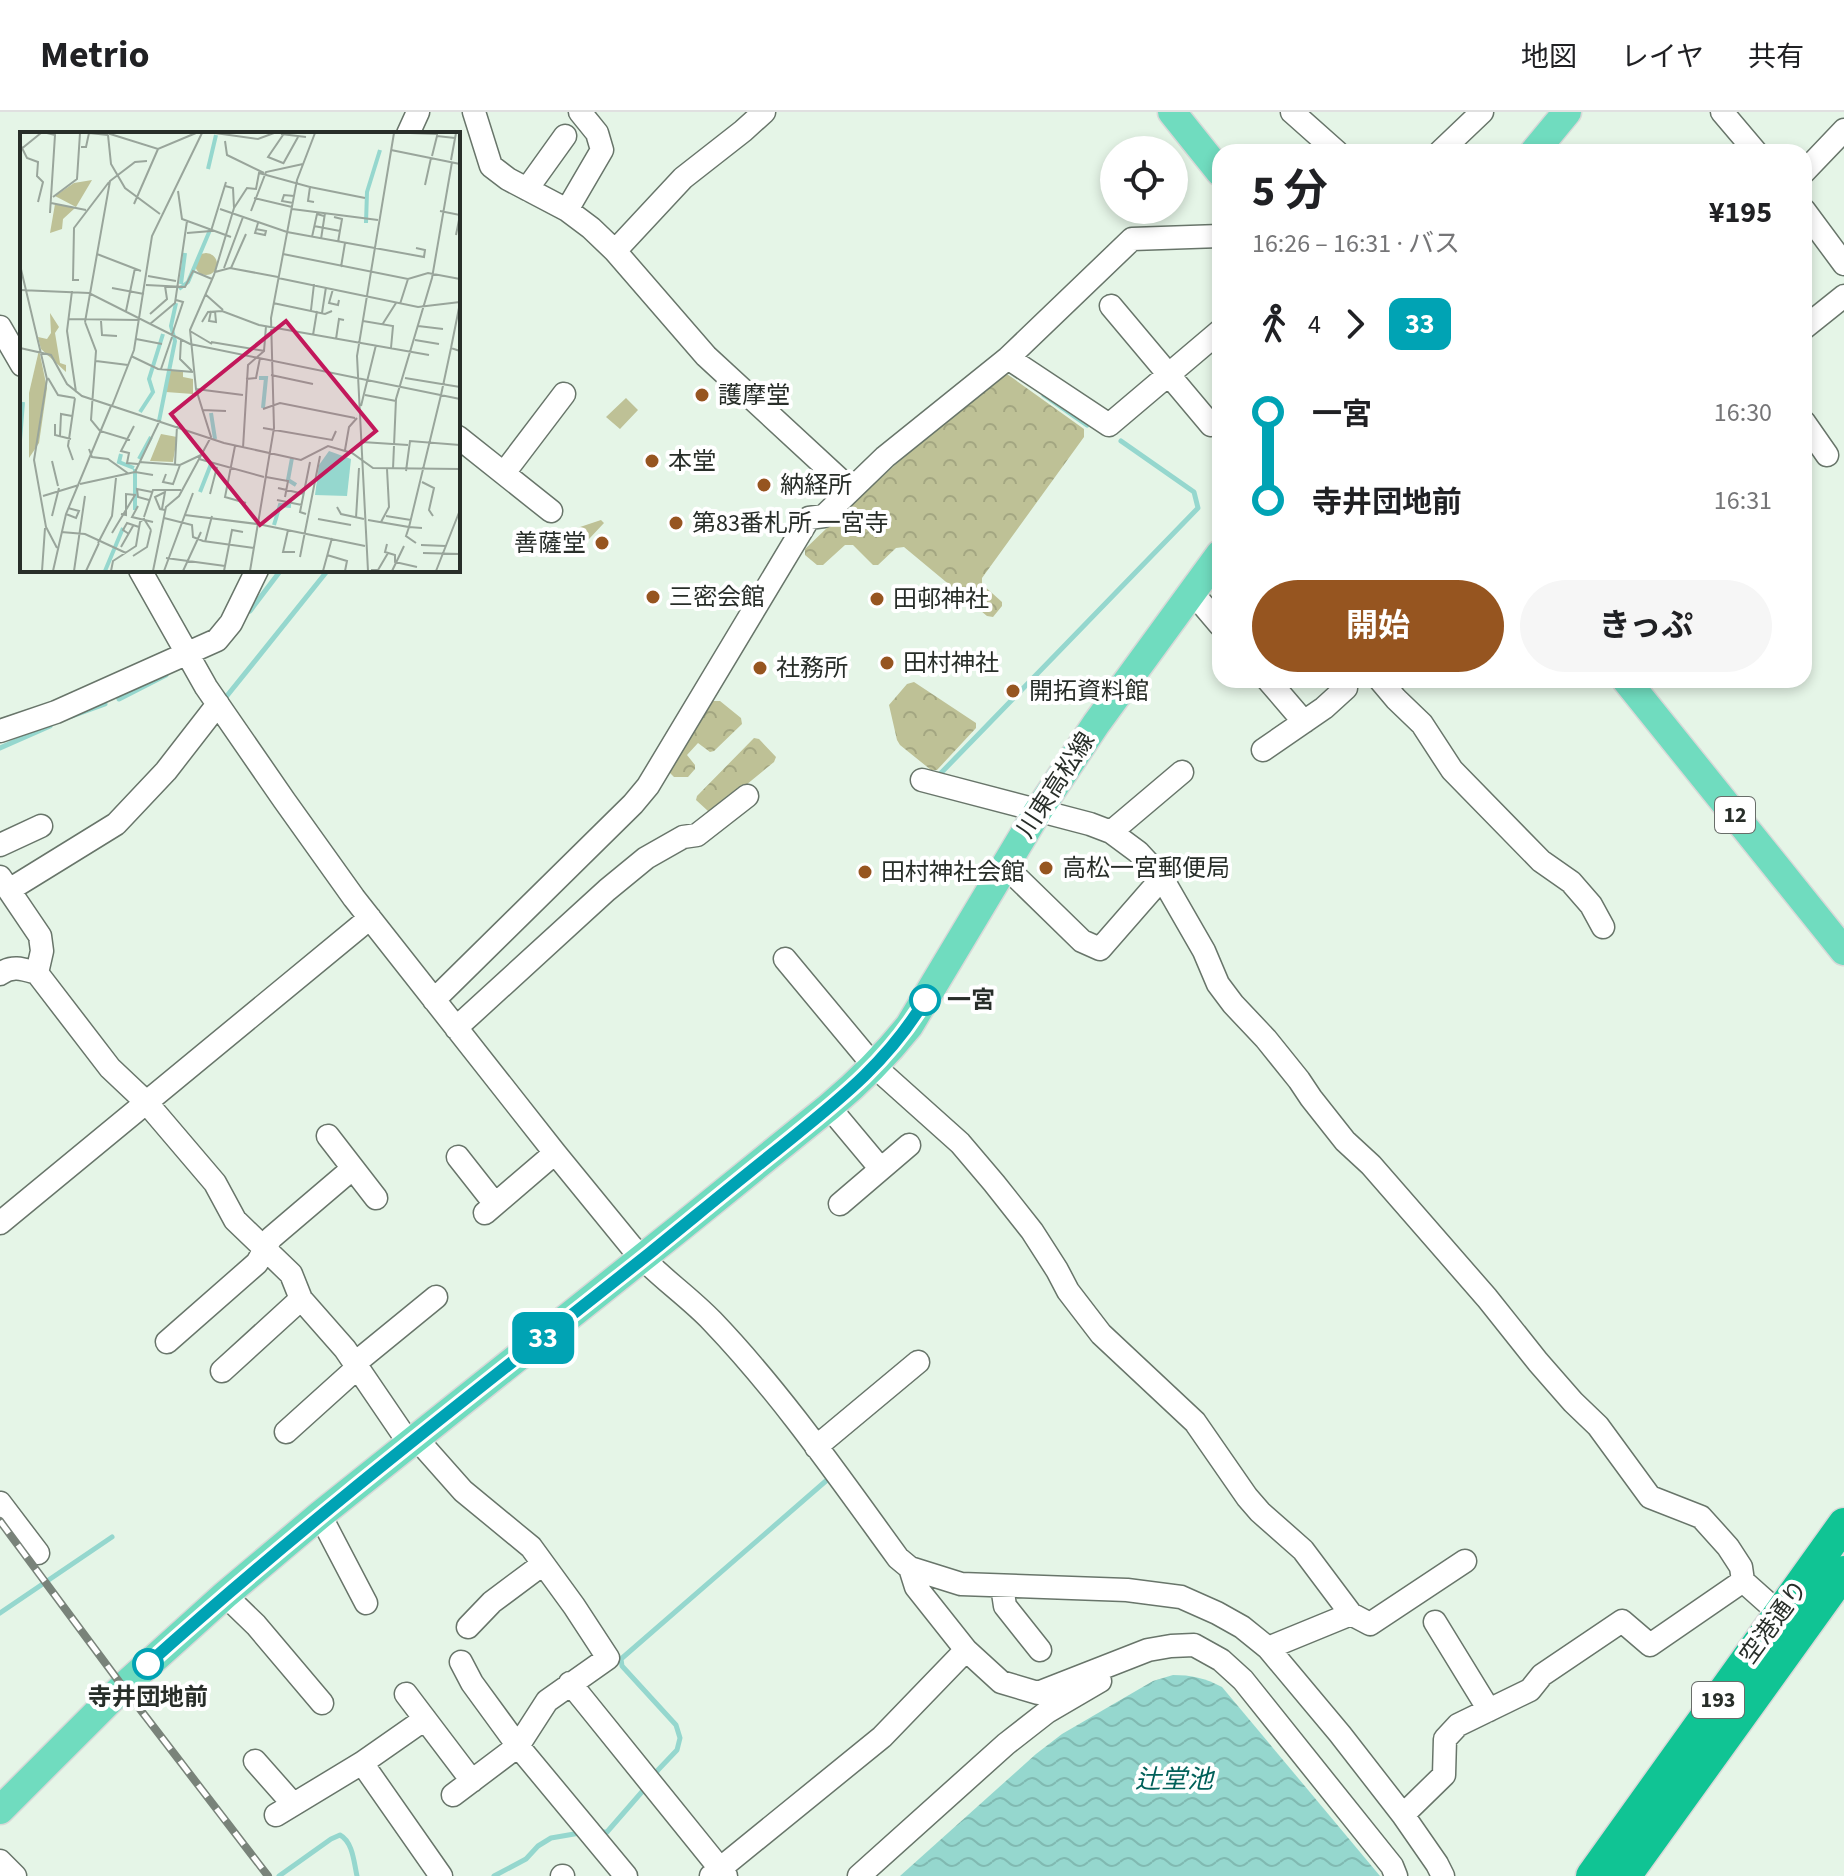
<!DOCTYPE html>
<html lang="ja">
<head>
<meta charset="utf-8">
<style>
	:root { --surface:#fff; --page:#f6f6f6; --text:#202124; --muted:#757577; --line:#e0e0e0; --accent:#965520 }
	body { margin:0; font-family:"Source Sans 3","Noto Sans JP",sans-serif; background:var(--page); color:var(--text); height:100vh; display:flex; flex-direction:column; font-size:30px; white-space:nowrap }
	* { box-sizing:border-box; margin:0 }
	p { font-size:26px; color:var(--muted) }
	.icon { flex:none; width:44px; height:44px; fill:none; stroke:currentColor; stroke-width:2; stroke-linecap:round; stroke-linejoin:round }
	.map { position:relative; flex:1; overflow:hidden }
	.sheet { position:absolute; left:1212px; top:32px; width:600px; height:544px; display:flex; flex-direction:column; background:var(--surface); border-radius:24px; box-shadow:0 4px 12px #0003 }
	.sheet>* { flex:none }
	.badge { padding:0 16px; border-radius:12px; font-size:28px; line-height:52px }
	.controls { position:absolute; left:1100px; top:24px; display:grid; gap:16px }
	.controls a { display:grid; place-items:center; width:88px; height:88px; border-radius:50%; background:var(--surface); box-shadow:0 4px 12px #0003; font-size:40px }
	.map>.badge { position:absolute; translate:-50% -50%; box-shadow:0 0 0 4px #fff }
	.legs { display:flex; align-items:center; gap:12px; height:88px; padding:0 40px; font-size:26px }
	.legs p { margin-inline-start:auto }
	.summary { display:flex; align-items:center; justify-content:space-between; height:136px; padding:0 40px }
	h1 { font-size:44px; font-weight:700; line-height:60px }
	.button { display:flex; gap:16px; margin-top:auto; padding:16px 40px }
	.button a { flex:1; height:92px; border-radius:48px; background:var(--accent); color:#fff; font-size:32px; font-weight:700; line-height:92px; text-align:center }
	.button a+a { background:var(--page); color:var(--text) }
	ul { padding:0 40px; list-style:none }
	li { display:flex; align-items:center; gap:28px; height:88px; font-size:30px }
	li i { display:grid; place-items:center; width:12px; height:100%; margin:0 10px; background:currentColor }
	li i::after { content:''; width:20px; height:20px; margin:-10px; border:6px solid; border-radius:50%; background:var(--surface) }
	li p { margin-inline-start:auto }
	li:first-child i { background:linear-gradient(#0000 50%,currentColor 0) }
	li:last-child i { background:linear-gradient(currentColor 50%,#0000 0) }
	header { display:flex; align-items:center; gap:48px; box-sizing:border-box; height:112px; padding:0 40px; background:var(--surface); border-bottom:2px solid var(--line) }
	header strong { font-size:38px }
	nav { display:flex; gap:44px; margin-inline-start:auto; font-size:28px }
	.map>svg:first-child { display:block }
</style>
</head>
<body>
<header>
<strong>Metrio</strong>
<nav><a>地図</a><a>レイヤ</a><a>共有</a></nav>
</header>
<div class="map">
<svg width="1844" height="1764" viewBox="0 0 1844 1764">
	<defs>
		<pattern id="forest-crowns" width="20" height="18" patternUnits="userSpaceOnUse" patternTransform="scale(2)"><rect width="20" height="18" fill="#bec196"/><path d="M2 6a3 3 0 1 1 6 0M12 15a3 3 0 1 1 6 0" fill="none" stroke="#a3a681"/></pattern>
		<pattern id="water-waves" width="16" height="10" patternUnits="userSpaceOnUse" patternTransform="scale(2)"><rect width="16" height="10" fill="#95d7ce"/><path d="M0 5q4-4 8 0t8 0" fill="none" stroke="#80b9b1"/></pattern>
	</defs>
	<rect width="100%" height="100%" fill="#e5f5e7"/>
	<path fill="url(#forest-crowns)" d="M1007,262L1084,317V325L982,466V472L1002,490V494L993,505L987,504L904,435L896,436L878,453H873L853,433H845L823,453H817L805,443V437C868,376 933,317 1002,263Z
		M914,570L976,611V616L937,658H931L900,633L897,628L889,593L907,572Z
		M713,589H720L741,606L742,612L714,639L710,640L698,631L687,643L695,653V657L688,665H674L670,661V656Z
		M754,626L759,627L776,645L774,650L713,700L708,699L696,688L697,684Z"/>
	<path fill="#bec196" d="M626,286L638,298L620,317L606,305Z
		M601,408L604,411L573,444L562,434L580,415Z"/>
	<path fill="url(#water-waves)" d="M1173,1563C1191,1563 1205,1566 1222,1575L1380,1764H900L1036,1642L1062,1622L1153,1569Z"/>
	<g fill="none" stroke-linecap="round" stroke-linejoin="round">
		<path stroke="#95d7ce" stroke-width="5" d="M1044,283L1087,313
			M250,499L281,458
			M226,585L328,458
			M119,587L166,563
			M72,604L105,592
			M0,636L50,614
			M940,662L1198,396L1194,380L1121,329
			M0,1501L112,1425
			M653,1666L658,1658L677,1638L680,1626L676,1613L622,1554L621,1547L827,1368
			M598,1720H607L647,1674
			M279,1764L331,1727L340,1723C353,1730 354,1751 357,1764
			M494,1764L526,1747L538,1734L551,1726L580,1721"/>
		<g stroke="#68756a" stroke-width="25">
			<path id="minor" d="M474,0L491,54L508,67L567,98L591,116L615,139L706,244L850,377
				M1292,0L1337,40
				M1722,0L1756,40
				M408,22L418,0
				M1440,40L1482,0
				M1804,60L1844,18
				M527,77L565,24
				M567,98L602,38L597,21L580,0
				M1804,98L1844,152
				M615,139L683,66L743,19L764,0
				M1111,194L1211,313
				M0,215L22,253
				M1804,216L1844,184
				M1008,246L1109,313L1220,219
				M1804,310L1827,343
				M458,325L551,399
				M504,361L564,282
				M140,458L206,575L284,688L354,786L555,1041L631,1134C655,1162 686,1182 712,1209C781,1281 839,1365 898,1446L910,1456L961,1472L1127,1478L1181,1485L1217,1501L1242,1515L1268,1536L1340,1622L1403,1703L1437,1752L1443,1764
				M1192,480L1220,513
				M1268,568L1304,610
				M1380,568L1396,587L1422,612L1452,658L1541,749L1571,770L1591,793L1603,815
				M0,619L56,600L217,528L231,511L257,458
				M1263,638L1324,596L1346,576
				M922,668L1090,712L1111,720L1138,740L1162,766L1204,839L1218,872L1233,892L1266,927L1299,968L1311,986L1345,1029L1371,1053L1487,1186L1538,1250L1573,1290L1598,1314L1650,1385L1701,1405L1728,1435L1741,1455L1743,1469
				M1111,720L1182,660
				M0,733L41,714
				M1005,754L1082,829L1100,837L1162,766
				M0,765L40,824L42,839L37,861L110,956L146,990L215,1071L235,1108L291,1162L301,1187L345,1237L409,1331
				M9,778L116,712L166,659L218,592
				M785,847L874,954L960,1031L994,1071L1032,1119L1057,1158L1068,1179L1101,1222L1195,1310L1247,1385L1260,1400L1303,1438L1351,1502L1370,1512L1465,1449
				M0,862C12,853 23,857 37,861
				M434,888L633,692L648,674L809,406L824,404L885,345L1008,246L1132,127L1220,124
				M456,916L607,778L646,746L683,725L697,723L747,684
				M829,995L880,1056
				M328,1024L376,1086
				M458,1045L495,1092
				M840,1092L909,1033
				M485,1101L555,1041
				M0,1111L370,806
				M167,1230L257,1151L271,1126L352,1057
				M354,1252L436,1185
				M222,1259L301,1187
				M286,1320L357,1256
				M416,1326L463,1379L531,1435L574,1494L608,1546L547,1589L518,1634L453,1683
				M816,1335L918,1250
				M0,1391L38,1441
				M320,1403L366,1491
				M910,1456L916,1475L966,1538L1001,1570L1038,1581L1148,1538L1171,1534L1194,1533L1221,1548L1243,1568L1392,1754L1396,1764
				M1002,1474L1005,1494L1040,1538
				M225,1483L256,1513L322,1591
				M1435,1510L1489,1598
				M468,1515L492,1490L543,1452
				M1268,1536L1351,1502
				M461,1550L472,1571L518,1634L626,1764
				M570,1571L726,1764
				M406,1582L472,1669
				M255,1649L293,1692
				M362,1651L441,1764
				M276,1703L362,1651L425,1607
				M1403,1703L1444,1663L1445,1627L1458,1613L1530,1578L1542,1563L1622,1509L1650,1533L1743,1469L1780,1502
				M0,1749L15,1764
				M562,1764H563
				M711,1764L882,1625L966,1538
				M859,1764L1006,1632L1047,1600L1100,1569"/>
		</g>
		<g stroke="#d8d9d8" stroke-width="31">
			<path id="major" d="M1172,0L1220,60
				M1534,40L1567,0
				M1626,568L1844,839
				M0,1698L123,1575L225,1483L320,1403L681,1115L829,995C859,970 885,944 909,914L1038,699L1096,612L1220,442"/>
		</g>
		<g stroke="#d8d9d8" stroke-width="35">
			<path id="highway" d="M1592,1764L1844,1412
				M1625,1764L1844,1460"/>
		</g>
		<use href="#minor" stroke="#fff" stroke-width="22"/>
		<use href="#major" stroke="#70dcbf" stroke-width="28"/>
		<use href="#highway" stroke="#10c494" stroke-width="32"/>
		<g stroke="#79837a" stroke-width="8">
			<path id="rail" d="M0,1409L123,1575L268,1764"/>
		</g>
		<use href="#rail" stroke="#fff" stroke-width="5" stroke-dasharray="15" stroke-linecap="butt"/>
	</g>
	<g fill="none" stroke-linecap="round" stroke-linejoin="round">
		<g stroke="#fff" stroke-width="18">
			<path id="line-1" d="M148,1552C309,1407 480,1276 650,1141C692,1107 734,1072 777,1038C835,991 886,953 925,888"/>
		</g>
		<use href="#line-1" stroke="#00a3b4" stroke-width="12"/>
	</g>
	<g fill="#965520" stroke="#fff" stroke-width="3">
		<circle cx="702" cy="283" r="8"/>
		<circle cx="652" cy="349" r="8"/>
		<circle cx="764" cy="373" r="8"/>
		<circle cx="676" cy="411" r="8"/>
		<circle cx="602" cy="431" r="8"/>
		<circle cx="653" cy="485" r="8"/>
		<circle cx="877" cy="487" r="8"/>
		<circle cx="887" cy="551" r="8"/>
		<circle cx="760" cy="556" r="8"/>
		<circle cx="1013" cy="579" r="8"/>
		<circle cx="1046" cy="756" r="8"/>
		<circle cx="865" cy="760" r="8"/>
	</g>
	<g fill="#fff" stroke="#00a3b4" stroke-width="4">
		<circle cx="925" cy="888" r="14"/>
		<circle cx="148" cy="1552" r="14"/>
	</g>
	<g text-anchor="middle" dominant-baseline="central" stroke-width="8" stroke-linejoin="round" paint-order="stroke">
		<g fill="#fff" stroke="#686d69" stroke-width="2">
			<rect x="1715" y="685" width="40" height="36" rx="6"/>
			<rect x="1692" y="1570" width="52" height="36" rx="6"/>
		</g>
		<g font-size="22" font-weight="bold" fill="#282e29">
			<text x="1735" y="703">12</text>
			<text x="1718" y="1588">193</text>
		</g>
		<g font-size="24" fill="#282e29" stroke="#fff" text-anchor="start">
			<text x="718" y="283">護摩堂</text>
			<text x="668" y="349">本堂</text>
			<text x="780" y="373">納経所</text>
			<text x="692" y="411">第83番札所 一宮寺</text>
			<text x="586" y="431" text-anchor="end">善薩堂</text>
			<text x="669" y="485">三密会館</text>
			<text x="893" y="487">田邨神社</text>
			<text x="903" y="551">田村神社</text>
			<text x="776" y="556">社務所</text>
			<text x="1029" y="579">開拓資料館</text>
			<text x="1062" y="756">高松一宮郵便局</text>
			<text x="881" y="760">田村神社会館</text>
		</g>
		<g font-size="24" fill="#282e29" stroke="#fff">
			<text transform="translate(1056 673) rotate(-57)">川東高松線</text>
			<text transform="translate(1774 1510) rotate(-54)">空港通り</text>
		</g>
		<g font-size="24" font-weight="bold" fill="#282e29" stroke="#fff" text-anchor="start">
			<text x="947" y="888">一宮</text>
			<text x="148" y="1585" text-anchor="middle">寺井団地前</text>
		</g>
		<g font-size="26" font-style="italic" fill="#006059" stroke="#fff">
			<text x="1174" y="1667">辻堂池</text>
		</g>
	</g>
	<g transform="translate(20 20)">
		<rect width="440" height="440" fill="#e5f5e7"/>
		<path d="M72,48L56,75L35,64L54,51ZM35,72L55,76L43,87L42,97L30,101ZM30,181L39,195L35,201L40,231L46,233V240L21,217L18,205L27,207L31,201Z" fill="#bec196"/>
		<path d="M19,218L27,256L19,311L9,326V261Z" fill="#bec196"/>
		<path d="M175 132a11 11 0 1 1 22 0a11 11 0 1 1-22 0ZM149,238L163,239V245L173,247V262L146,260ZM141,302L157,305L153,330L130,329Z" fill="#bec196"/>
		<path d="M309,319L331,327L327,364L295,363L299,333Z" fill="#95d7ce"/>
		<path fill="none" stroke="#95d7ce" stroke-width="4" d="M188,37L196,3M346,91L347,60L360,18M161,152L165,121M159,157L168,150L190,98M239,246H246L243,276M120,280L133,260L129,247L143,202M191,281L195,307M139,289L155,209L151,194L156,171M0,308L3,270M101,322L99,330L114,336M272,326L268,348L276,353M119,327L131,305M180,360L191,332M0,361V390M115,378V337M254,393L260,373L271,374M85,439L103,396"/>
		<path fill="none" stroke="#99a59b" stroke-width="2" d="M27,1L35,3L30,81M87,1L138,17L176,1M195,1L238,7L254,1M390,1L418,2M261,2L286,5M88,3L91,32L105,56L140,82M263,3L248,25L263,31M205,9L207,23L244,41M0,12L7,26L18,30L17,44L23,50L18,70M61,15H66L69,1L88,3M0,18L21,1M371,18L440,32M412,24L417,4L435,6M431,28L436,1M263,32L278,5M405,53L411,26M290,55L345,66M158,59L162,87L211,105M33,65L57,47L60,1M234,66L272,75M31,71L66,78M273,71L262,69L264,63L274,64M114,72L138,17M214,76L227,56L236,57L239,41L290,55L288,69L294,70M200,77L267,100L404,125L405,118L396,116M272,77L358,88M231,79L246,40L283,32M420,79L440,83L436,103M314,85L322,87L318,110M294,94L320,99M236,97L246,99L245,103L235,101L238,91M167,101L191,99L206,50M292,105L297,82L304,84M301,107L305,81M77,122L121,139M263,122L388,147L408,141L440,147M0,133L27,247L14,328L26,395L37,416M321,135L325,111M204,136L223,85M211,136L226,102M195,140L210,136L258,145M128,144L156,149M258,146L398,175L440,170M59,148H53L54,96L89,50M126,153L165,155L173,139L192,147M92,156L124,162M313,157L309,171L318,173L319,168M0,158L69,161L170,212L440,267M52,159L47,199L56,260M185,162L203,178M253,171L305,182L312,179M380,172L388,147M291,178L294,152M106,179L115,136M191,179L189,189L196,190L195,179M302,181L306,155M130,182L147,167L145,154M49,187L119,188M81,189L82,203L97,204M343,189L373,194L371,216M65,190L90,49L115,30L127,29M65,190L76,219L71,288L80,299L110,308M182,190L188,180L202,179L239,193L409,223M130,192L155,171L167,89M362,193L376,171M398,194L423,197M170,199L192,212M152,203L163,170L156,168M293,203L297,179M116,207L142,212M316,207L319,187L324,188M161,208L160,227L172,239M395,208L419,212M191,210L245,219M0,216L31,223L47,252L62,264L204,311L281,328L308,314L332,321L353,336L440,337M431,216L440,171M111,224L138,237L173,240M76,229L108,233M141,237L152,205M251,243L293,252M28,246L38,263L55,266M385,246L440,255M226,247L236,246L240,226M176,257L223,263M345,263L376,269M421,263L431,216L440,219M92,274L114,218L132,104L182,1M341,274L356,213M243,277L260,271L335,286M182,278L206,279M35,292V303L51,307M114,294L101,319L109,321L107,331L118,332M243,296L312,308L316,299M40,304L41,282L52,284M342,310L388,313M215,314L205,365L226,371M223,316L228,233L244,219L246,194M69,317L72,325L88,327L109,342M325,318L329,295L337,286M179,327L244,345M53,328L48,314L55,266M32,329L38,354M119,330L160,333L181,323M155,332L157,294M373,337L376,267L412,146L432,30M386,339L390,309L440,313M146,342L143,350L153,352L160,333M133,343L115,340L140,288M246,345L268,349L265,365M402,350L414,356L409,378L413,384M60,352L115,340M258,356L284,362M190,362L197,335M23,364L59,353M129,368L118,365L117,357L132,360M257,368L282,373M118,374L112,385L133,390M317,375L321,382L344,387M142,377L145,360L135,365L140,377L145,378M46,382L56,386L59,379L48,376M101,382L106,383V362L116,363M286,382L280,380L290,330M165,383L237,392M32,384L39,356M366,384L391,388M124,385L133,358H161M144,386L172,393L173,405L183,409L234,416M336,386L339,336M298,387L331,393M348,388L389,395L421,263M361,390L369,375L367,337M238,392L345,414M268,398L263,420H275M41,400L65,402L106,421M92,401L115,363M109,402L103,398L107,391L119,395M185,410L192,384M78,411L92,384L96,346M396,411L386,404L389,395L402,396M367,412L365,420L375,423V430L397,435M401,413L426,414M101,415L113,394M403,421L440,422M307,423L327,429L325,439M113,424L127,415L131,398M280,425L300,324M146,426L205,434M351,438H358L368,421M22,439L25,396M33,439L46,382L91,274M54,439L65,364M66,439L79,411M91,439L93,429L116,414L120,390L124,387L131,398M133,439L146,375L159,364L191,305L176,257L170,198L194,143L214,76L213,56L205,54M144,439L173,361M163,439L181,400M204,439L212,398L223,400M230,439L254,296L251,186L277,48L295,1M303,439L312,406M348,439L337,224L374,1M372,439L384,414M416,439L440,378"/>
		<path fill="#c2185b" fill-opacity="0.15" stroke="#c2185b" stroke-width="4" d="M266,189L356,299L240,393L151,282Z"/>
		<rect width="440" height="440" fill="none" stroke="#282e29" stroke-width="4"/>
	</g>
</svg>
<div class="controls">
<a><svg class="icon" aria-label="locate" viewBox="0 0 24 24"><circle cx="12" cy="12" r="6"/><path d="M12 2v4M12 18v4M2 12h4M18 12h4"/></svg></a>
</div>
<b class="badge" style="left:543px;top:1226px;background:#00a3b4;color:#fff">33</b>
<section class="sheet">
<div class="summary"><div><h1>5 分</h1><p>16:26 – 16:31 · バス</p></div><b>¥195</b></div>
<div class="legs"><svg class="icon" aria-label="walk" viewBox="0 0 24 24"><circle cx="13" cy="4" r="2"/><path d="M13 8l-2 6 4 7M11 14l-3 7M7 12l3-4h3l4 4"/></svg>4<svg class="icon" aria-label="forward" viewBox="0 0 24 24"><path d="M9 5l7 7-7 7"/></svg><b class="badge" style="background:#00a3b4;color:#fff">33</b></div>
<ul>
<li><i style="color:#00a3b4"></i><b>一宮</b><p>16:30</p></li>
<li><i style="color:#00a3b4"></i><b>寺井団地前</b><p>16:31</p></li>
</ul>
<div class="button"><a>開始</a><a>きっぷ</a></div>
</section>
</div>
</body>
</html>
